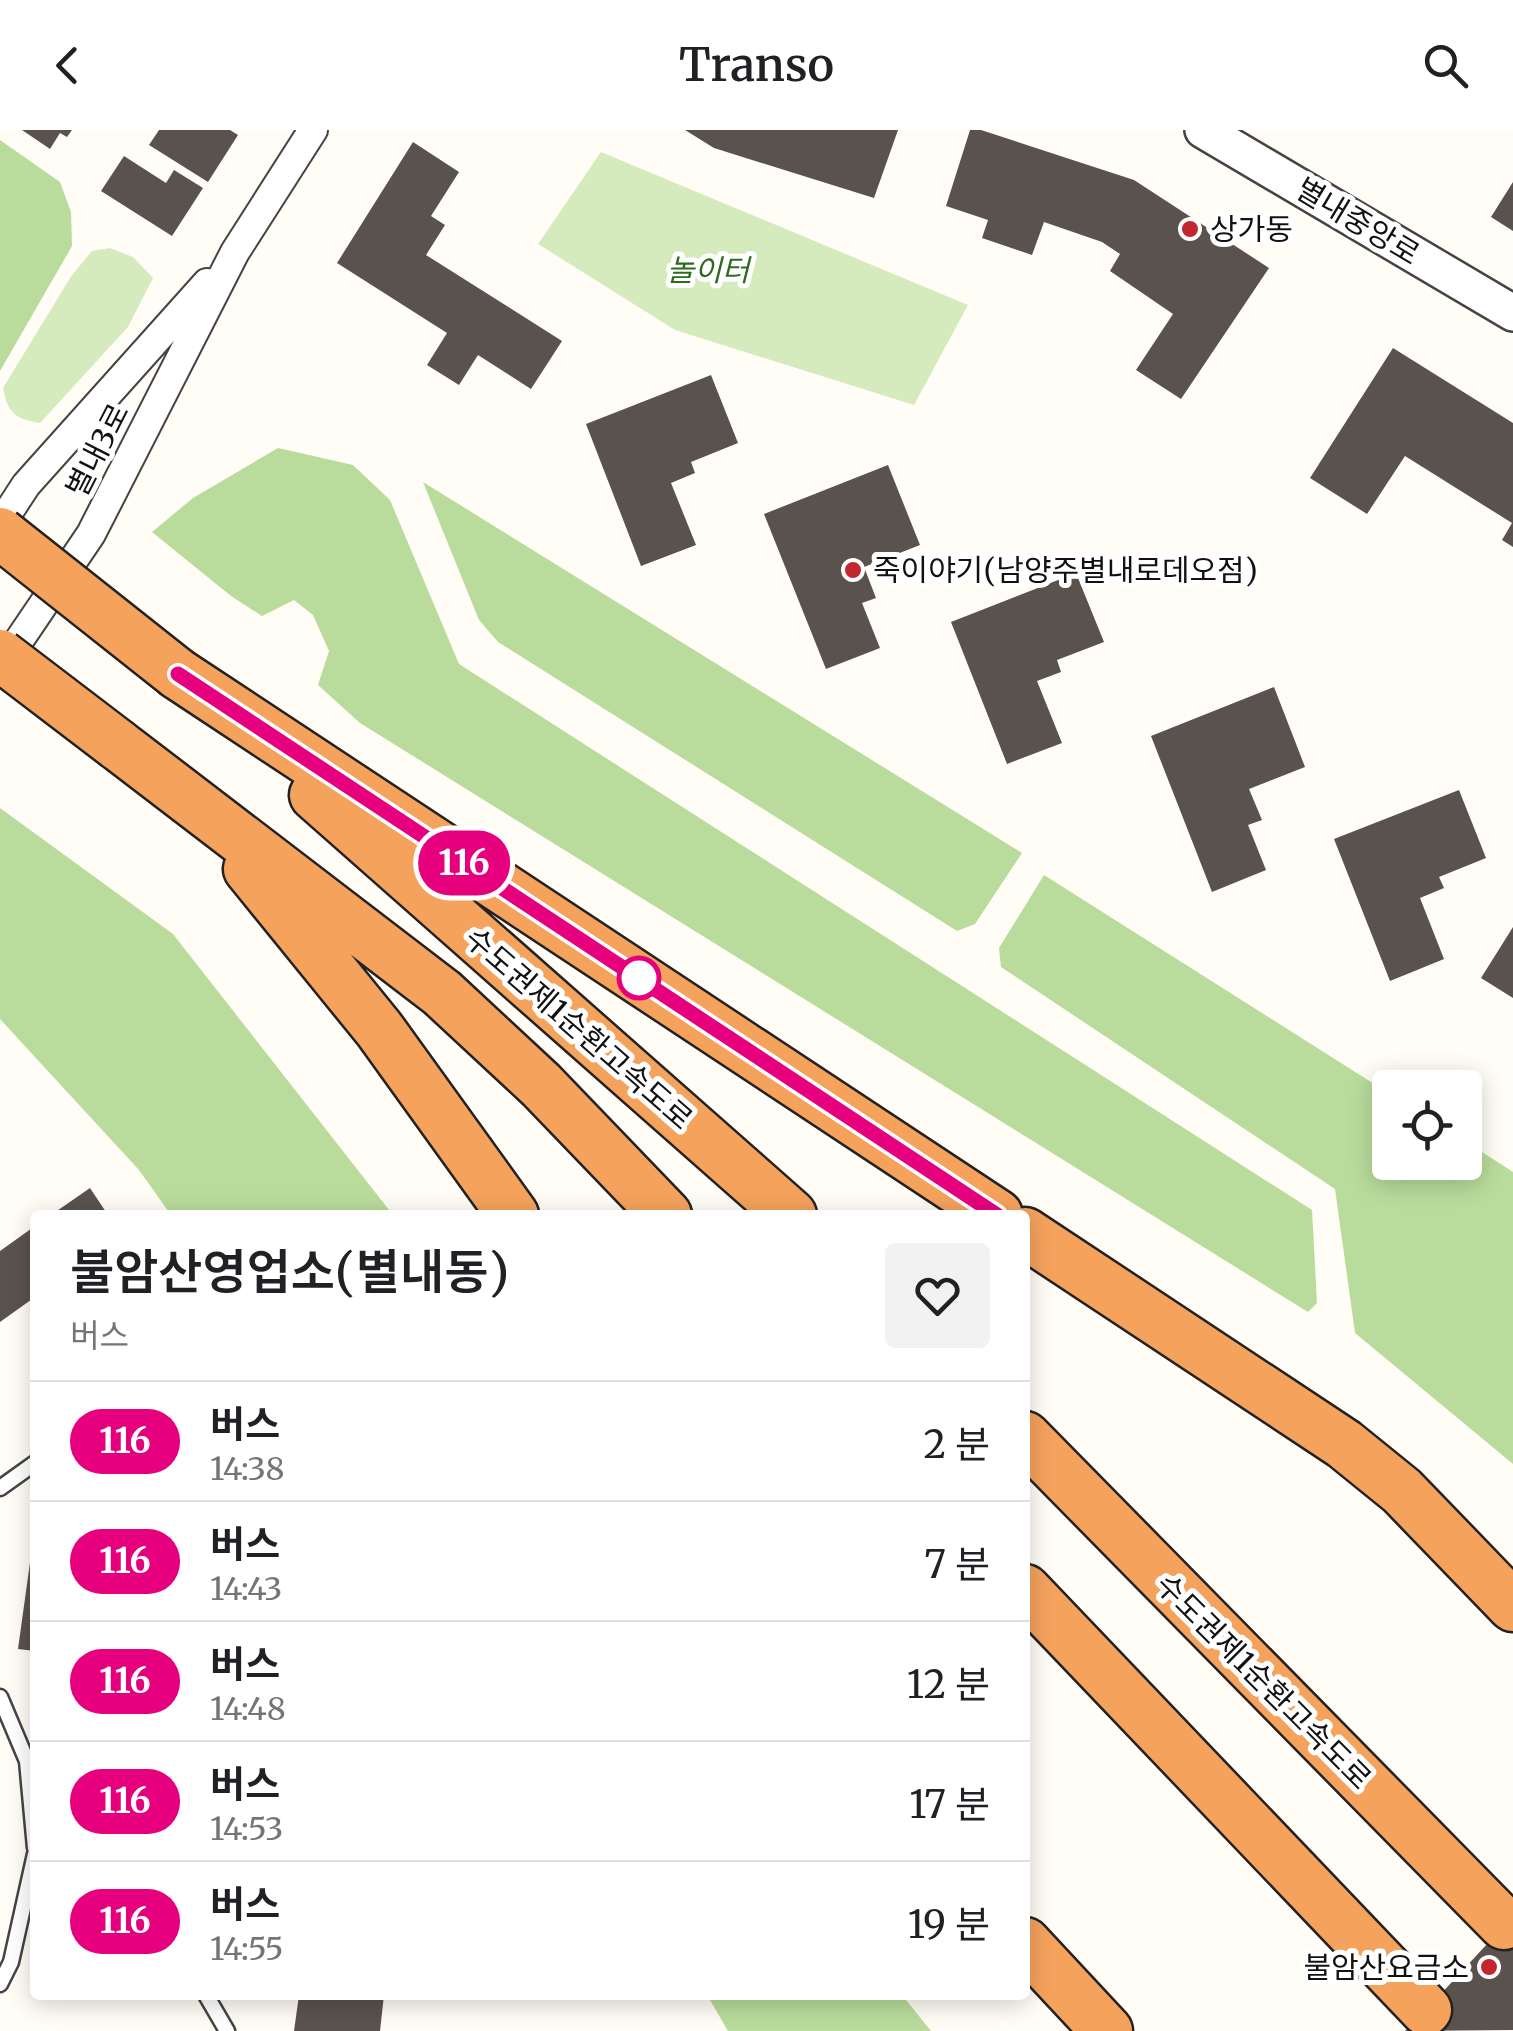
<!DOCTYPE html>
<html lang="ko">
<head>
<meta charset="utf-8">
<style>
	:root { --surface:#fff; --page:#f2f2f2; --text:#202124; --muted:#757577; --line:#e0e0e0 }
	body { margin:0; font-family:Merriweather,"Noto Sans KR",serif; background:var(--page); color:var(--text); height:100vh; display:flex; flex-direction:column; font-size:38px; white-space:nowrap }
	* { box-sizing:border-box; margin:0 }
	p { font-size:32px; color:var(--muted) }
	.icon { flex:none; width:55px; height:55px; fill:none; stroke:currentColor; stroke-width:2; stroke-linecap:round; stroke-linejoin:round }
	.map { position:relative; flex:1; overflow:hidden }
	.panel { position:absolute; left:30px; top:1080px; width:1000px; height:790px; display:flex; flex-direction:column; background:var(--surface); border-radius:10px; box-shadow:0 5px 25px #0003 }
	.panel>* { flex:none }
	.badge { padding:0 20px; border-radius:32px; font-size:35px; line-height:65px }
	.buttons { position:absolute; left:1372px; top:940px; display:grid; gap:20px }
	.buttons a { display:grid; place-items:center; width:110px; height:110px; border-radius:10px; background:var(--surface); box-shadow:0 5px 25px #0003; font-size:50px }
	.map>.badge { position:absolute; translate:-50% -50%; box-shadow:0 0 0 5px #fff }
	.round { display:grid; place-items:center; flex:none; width:105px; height:105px; border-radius:10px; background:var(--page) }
	.headline { display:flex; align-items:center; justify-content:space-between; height:170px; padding:0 40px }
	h1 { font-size:48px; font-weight:600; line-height:75px }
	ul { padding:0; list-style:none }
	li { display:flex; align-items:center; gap:30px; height:120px; padding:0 40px; border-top:2px solid var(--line) }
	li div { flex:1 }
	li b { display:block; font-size:38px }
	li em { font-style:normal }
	li .badge { min-width:110px; font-weight:700; text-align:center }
	header { display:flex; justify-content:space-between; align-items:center; height:130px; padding:0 40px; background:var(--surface); font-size:45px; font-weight:600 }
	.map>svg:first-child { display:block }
</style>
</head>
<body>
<header><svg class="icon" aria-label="back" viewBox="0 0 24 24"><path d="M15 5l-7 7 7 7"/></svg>Transo<svg class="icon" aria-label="search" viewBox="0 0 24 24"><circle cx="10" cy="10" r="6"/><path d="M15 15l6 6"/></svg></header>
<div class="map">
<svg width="1513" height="1901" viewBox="0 0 1513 1901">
	<rect width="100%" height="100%" fill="#fffdf5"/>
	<path fill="#d5ebbd" d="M601,22L968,175L914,275L675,200L538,114Z
		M110,118L133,127L153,148L128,197L40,293C15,289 8,283 3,258L72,145L92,121Z"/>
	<path fill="#b9dc9c" d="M0,10L60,52L71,82L72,116L0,241Z
		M278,318L353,335L390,370L459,534L1312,1080L1317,1173L1308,1182L360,593L318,555L329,521L313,485L294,470L262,486L231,466L152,402L193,368Z
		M423,352L1022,723L975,794L957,801L498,512L479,490Z
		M0,678L173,804L393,1085H171L139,1040L0,889Z
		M1044,745L1390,964V1032H1465V1011L1513,1042V1334L1355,1203L1335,1059L1001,837L999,818Z
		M707,1865H902L931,1901H728Z"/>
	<path fill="#5a524d" d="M22,0H72L67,7L60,3L50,19Z
		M159,0H230L238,5L208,52L149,15Z
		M685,0H898L874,68L714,18Z
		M970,0H981L1134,50L1269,138L1181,269L1136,240L1173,184L1110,141L1120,124L1102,112L1044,92L1032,125L982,108L988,90L946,76Z
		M413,12L459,42L431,86L445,95L426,125L562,211L531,259L478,225L459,255L427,235L447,203L337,133Z
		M124,26L166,53L174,40L203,58L172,106L101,61Z
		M1513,52V101L1491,87Z
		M1393,218L1513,293V417L1502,410L1512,393L1405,326L1367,384L1310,348Z
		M711,245L738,313L691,332L695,343L671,353L696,415L641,436L586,294Z
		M888,335L920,415L864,437L876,468L862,473L880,518L826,539L764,384Z
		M1076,443L1104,512L1057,530L1061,542L1037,551L1062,613L1007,634L951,492Z
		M1274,557L1305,637L1249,659L1262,690L1248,695L1266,740L1212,762L1151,606Z
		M1459,660L1486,728L1439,747L1444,758L1420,768L1444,829L1390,851L1334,709Z
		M1513,797V868L1481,848Z
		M90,1058L108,1085H51Z
		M35,1096V1167L0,1192V1121Z
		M33,1411H35V1521L18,1519Z
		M1513,1786V1900L1405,1901L1426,1880Z
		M299,1865H384L380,1901H294Z"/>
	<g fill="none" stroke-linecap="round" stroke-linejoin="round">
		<g stroke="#444" stroke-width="19">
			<path id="service" d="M0,1358L35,1333
				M0,1567L27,1631L35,1718
				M0,1854L11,1832L35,1724
				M206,1865L227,1901"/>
		</g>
		<g stroke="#444" stroke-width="32">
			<path id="minor" d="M0,395L26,355L207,153
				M1,537L91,404L235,122L313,0"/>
		</g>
		<g stroke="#444" stroke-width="40">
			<path id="tertiary" d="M1203,0L1513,183"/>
		</g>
		<g stroke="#222" stroke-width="55">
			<path id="motorway" d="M178,544L997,1085
				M118,615L442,863L541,955L666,1085
				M315,665L791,1085
				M249,739L379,899L513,1085
				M1025,1103L1344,1314L1402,1361L1513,1476
				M1025,1307L1504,1794
				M1025,1460L1426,1880
				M1025,1813L1107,1901"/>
		</g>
		<use href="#service" stroke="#fff" stroke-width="14"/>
		<use href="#minor" stroke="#fff" stroke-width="28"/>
		<use href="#tertiary" stroke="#fff" stroke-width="35"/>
		<use href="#motorway" stroke="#f5a25d" stroke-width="50"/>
		<g stroke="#222" stroke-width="55" stroke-linecap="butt">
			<path id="motorway-bridge" d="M0,403L178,544
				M0,525L118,615"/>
		</g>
		<use href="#motorway-bridge" stroke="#f5a25d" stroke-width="50"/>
	</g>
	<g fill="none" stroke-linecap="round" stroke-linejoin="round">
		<g stroke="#fff" stroke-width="22">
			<path id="line" d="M178,544L997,1085"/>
		</g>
		<use href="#line" stroke="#e6007e" stroke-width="15"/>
	</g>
	<g fill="#c4262e" stroke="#fff" stroke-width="4">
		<circle cx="1190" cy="99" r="10"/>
		<circle cx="853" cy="440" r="10"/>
		<circle cx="1489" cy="1837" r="10"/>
	</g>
	<circle fill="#fff" stroke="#e6007e" stroke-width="5" cx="639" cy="848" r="20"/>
	<g text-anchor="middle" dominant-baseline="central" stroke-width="10" stroke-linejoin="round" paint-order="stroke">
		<g font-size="30" fill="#111" stroke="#fff">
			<text transform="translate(1358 91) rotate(31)">별내중앙로</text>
			<text transform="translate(97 320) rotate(-63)">별내3로</text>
			<text transform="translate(579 898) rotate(41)">수도권제1순환고속도로</text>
			<text transform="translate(1264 1551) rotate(45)">수도권제1순환고속도로</text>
		</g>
		<g font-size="30" fill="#111" stroke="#fff" text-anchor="start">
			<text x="1210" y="99">상가동</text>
			<text x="873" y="440">죽이야기(남양주별내로데오점)</text>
			<text x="1469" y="1837" text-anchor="end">불암산요금소</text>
		</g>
		<g font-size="30" font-style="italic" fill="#2f6b1f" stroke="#fff">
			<text x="708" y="140">놀이터</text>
		</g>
	</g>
</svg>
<div class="buttons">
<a><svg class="icon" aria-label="locate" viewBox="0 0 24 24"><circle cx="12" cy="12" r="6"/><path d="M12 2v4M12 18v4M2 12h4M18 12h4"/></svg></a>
</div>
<b class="badge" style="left:464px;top:733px;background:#e6007e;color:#fff">116</b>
<section class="panel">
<div class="headline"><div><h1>불암산영업소(별내동)</h1><p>버스</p></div><a class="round"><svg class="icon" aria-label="heart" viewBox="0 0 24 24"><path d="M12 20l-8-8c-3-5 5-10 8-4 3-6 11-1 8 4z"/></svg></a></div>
<ul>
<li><span class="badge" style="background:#e6007e;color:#fff">116</span><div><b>버스</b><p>14:38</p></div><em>2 분</em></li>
<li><span class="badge" style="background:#e6007e;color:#fff">116</span><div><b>버스</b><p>14:43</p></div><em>7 분</em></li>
<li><span class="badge" style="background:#e6007e;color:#fff">116</span><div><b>버스</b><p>14:48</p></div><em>12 분</em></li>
<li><span class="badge" style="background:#e6007e;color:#fff">116</span><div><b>버스</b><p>14:53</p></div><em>17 분</em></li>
<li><span class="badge" style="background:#e6007e;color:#fff">116</span><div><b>버스</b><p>14:55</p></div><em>19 분</em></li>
</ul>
</section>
</div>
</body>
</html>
